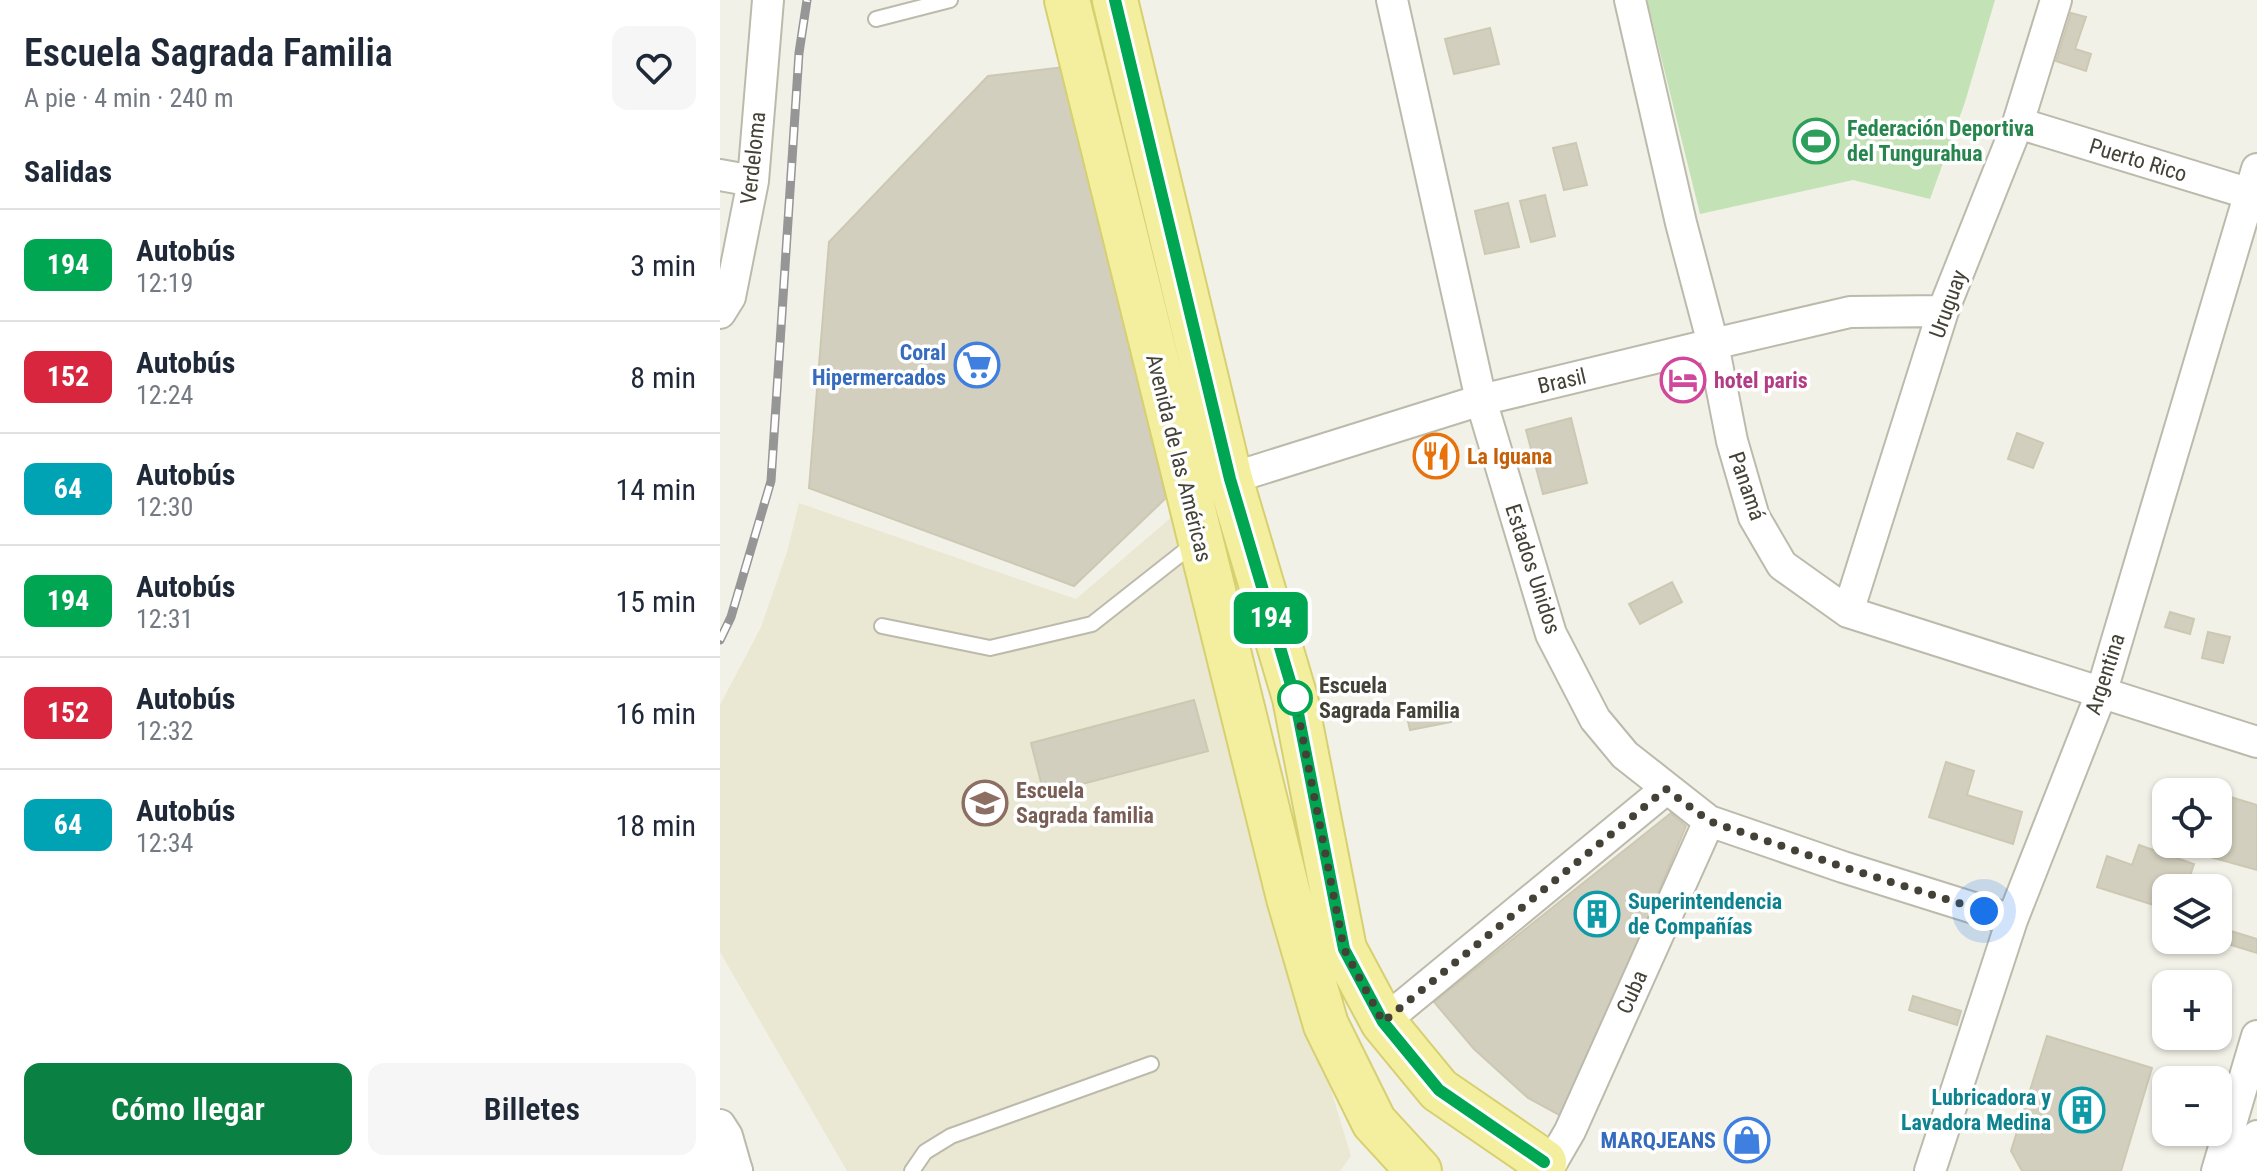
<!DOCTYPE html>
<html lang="es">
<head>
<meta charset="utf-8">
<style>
	:root { --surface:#fff; --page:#f6f6f7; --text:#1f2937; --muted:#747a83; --line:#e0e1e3; --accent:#0b8043 }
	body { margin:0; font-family:"Roboto Condensed",sans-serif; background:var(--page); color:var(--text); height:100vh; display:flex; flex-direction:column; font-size:30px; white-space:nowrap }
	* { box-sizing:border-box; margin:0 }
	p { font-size:26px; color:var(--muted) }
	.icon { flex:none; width:44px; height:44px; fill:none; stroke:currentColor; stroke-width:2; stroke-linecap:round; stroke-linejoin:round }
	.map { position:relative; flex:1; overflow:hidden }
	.drawer { display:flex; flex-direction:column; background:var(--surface); width:720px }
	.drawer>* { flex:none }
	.badge { padding:0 16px; border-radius:12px; font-size:28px; line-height:52px }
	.buttons { position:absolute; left:1432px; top:778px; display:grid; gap:16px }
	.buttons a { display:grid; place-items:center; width:80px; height:80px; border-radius:16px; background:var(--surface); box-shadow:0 2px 6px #0004; font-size:40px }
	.you { position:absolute; width:40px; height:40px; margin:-20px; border:6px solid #fff; border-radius:50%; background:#1a73e8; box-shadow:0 0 0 12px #1a73e833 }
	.map>.badge { position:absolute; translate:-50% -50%; box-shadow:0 0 0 4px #fff }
	h2 { padding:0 24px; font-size:30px; line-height:72px }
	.round { display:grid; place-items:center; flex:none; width:84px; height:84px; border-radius:16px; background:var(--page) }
	.overview { display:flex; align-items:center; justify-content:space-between; height:136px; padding:0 24px }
	h1 { font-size:38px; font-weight:600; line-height:60px }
	.button { display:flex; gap:16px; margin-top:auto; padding:16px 24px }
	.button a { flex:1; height:92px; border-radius:16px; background:var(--accent); color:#fff; font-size:32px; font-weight:600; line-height:92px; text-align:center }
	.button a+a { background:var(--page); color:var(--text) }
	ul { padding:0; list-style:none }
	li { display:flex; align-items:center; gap:24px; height:112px; padding:0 24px; border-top:2px solid var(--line) }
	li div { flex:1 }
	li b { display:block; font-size:30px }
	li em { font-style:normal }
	li .badge { min-width:88px; font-weight:700; text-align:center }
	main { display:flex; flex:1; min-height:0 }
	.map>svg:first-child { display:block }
</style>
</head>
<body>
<main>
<section class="drawer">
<div class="overview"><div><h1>Escuela Sagrada Familia</h1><p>A pie · 4 min · 240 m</p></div><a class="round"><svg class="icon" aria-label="heart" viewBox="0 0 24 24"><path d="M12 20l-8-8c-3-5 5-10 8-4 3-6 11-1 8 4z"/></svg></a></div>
<h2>Salidas</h2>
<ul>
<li><span class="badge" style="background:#00a651;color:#fff">194</span><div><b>Autobús</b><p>12:19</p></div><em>3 min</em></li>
<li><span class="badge" style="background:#d7263d;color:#fff">152</span><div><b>Autobús</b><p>12:24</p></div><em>8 min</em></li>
<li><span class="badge" style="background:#00a3b4;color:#fff">64</span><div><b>Autobús</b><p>12:30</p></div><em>14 min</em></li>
<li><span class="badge" style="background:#00a651;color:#fff">194</span><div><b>Autobús</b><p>12:31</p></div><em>15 min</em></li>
<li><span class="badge" style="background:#d7263d;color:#fff">152</span><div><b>Autobús</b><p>12:32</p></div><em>16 min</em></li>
<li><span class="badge" style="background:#00a3b4;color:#fff">64</span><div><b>Autobús</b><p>12:34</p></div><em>18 min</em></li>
</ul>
<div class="button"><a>Cómo llegar</a><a>Billetes</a></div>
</section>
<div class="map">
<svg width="1537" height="1171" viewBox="0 0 1537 1171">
	<rect width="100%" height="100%" fill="#f2f1e8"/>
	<path fill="#eae8d3" d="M79,503L356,599L454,515L593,1030L631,1156L620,1171H127L0,952V705L41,627L67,552Z"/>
	<path fill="#c3e2b5" d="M927,0H1275L1245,102L1210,199L1133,180L980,214Z"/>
	<path fill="#d2cfbe" stroke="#ccc8b2" stroke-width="2" d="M1351,13L1366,17L1355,49L1371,54L1366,71L1336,61Z
		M770,28L779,64L734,74L725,39Z
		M344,67L446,498L354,586L89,488L109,242L268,76Z
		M856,143L867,185L844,190L833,148Z
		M825,195L835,236L811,242L800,201Z
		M788,203L799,247L765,254L755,211Z
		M851,418L867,483L823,494L806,430Z
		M1297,433L1323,443L1313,468L1288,459Z
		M952,582L962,602L920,624L909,604Z
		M1450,612L1474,619L1470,634L1445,627Z
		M1488,632L1510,637L1503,663L1482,658Z
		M474,700L488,751L324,794L311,743Z
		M728,709L731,722L690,730L687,717Z
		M1226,762L1254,771L1247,795L1302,812L1293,844L1209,817Z
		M1504,795L1537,805V870L1487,856L1491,844H1498V817Z
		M951,813L966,826L845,1118L808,1098L754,1049L714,1002Z
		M1419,845L1474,864L1466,888H1446V909L1377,887L1387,856L1412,865Z
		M1498,927L1537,939V953L1495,940H1498Z
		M1193,996L1241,1011L1237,1025L1189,1010Z
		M1327,1036L1432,1068L1401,1171H1302L1291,1151Z"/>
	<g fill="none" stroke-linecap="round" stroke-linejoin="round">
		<g stroke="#bcbaab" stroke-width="18">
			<path id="service" d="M156,19L230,0
				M162,626L270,648L372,624L476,542
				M192,1171L205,1152L231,1136L431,1064"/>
		</g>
		<g stroke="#bcbaab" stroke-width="34">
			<path id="minor" d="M672,0L761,400L831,634L875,719L905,755L989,821L1123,867L1292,920
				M910,0L961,223L993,344L1012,441L1034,517L1062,565L1128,612L1537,742
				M1298,123L1537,196
				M0,175L33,181
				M0,313L10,297L33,181L48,0
				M493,484L761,400L993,344L1130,312L1223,311
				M1128,612L1223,311L1298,123L1336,0
				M663,1022L946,789
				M0,1125L7,1136L17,1171
				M832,1162L850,1131L989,821
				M1210,1171L1292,920L1381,694L1537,169
				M1497,1171L1537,1036
				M1527,1171L1537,1136"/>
		</g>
		<g stroke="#bcbaab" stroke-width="40">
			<path id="tertiary" d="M0,1165L14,1171"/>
		</g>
		<g stroke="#d7d071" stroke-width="48">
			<path id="primary" d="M347,0L569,898L606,1025L654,1122L699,1171
				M395,0L510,479L575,698L624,949L663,1022L719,1090L824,1162"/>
		</g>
		<use href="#service" stroke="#fff" stroke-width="14"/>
		<use href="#minor" stroke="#fff" stroke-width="30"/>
		<use href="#tertiary" stroke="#fff" stroke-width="36"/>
		<use href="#primary" stroke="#f3ef9f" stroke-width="44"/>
		<g stroke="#969696" stroke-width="9">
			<path id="rail" d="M0,640L11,617L51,481L79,53L87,0"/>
		</g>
		<use href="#rail" stroke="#fff" stroke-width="6" stroke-dasharray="18" stroke-linecap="butt"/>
	</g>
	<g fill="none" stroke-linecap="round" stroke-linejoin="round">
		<g stroke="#fff" stroke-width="18">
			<path id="line" d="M395,0L510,479L575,698L624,949L663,1022L719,1090L824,1162"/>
		</g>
		<use href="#line" stroke="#00a651" stroke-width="12"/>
		<path stroke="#444237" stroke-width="8" stroke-dasharray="0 14.4" d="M575,698L624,949L663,1022L946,789L989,821L1123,867L1264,911"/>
	</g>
	<defs>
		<g id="stadium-ring" transform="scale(2.3)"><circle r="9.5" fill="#fff" stroke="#2e9e5b" stroke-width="1.5"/><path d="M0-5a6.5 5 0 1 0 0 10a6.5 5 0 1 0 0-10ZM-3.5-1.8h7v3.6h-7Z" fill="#2e9e5b"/></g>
		<g id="supermarket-ring" transform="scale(2.3)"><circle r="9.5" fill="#fff" stroke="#3f7fe0" stroke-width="1.5"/><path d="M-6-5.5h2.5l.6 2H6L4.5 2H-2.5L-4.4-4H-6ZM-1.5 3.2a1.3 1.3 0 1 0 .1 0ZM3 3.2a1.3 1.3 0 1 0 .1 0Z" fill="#3f7fe0"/></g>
		<g id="hotel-ring" transform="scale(2.3)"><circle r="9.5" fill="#fff" stroke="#d1479c" stroke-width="1.5"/><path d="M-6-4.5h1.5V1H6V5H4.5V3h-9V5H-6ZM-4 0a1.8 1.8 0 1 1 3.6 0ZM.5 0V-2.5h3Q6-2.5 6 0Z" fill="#d1479c"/></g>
		<g id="restaurant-ring" transform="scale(2.3)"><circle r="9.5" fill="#fff" stroke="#e8710a" stroke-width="1.5"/><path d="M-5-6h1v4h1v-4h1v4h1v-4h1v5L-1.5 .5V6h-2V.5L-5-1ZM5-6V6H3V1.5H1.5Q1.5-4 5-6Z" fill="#e8710a"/></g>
		<g id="school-ring" transform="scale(2.3)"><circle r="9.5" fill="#fff" stroke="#8d6e63" stroke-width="1.5"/><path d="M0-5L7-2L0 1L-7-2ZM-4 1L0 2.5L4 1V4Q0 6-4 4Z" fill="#8d6e63"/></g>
		<g id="building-ring" transform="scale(2.3)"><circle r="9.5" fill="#fff" stroke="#0f9aa8" stroke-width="1.5"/><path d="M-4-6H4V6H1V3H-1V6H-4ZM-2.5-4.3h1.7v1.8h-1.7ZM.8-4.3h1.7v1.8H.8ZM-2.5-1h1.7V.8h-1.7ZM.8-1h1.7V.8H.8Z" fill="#0f9aa8"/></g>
		<g id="shop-ring" transform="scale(2.3)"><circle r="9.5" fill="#fff" stroke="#3f7fe0" stroke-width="1.5"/><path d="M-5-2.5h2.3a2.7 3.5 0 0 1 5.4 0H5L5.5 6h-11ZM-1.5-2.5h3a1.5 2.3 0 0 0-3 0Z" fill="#3f7fe0"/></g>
	</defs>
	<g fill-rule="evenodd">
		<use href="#stadium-ring" x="1096" y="141"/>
		<use href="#supermarket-ring" x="257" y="365"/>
		<use href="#hotel-ring" x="963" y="380"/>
		<use href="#restaurant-ring" x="716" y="456"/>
		<use href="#school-ring" x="265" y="803"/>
		<use href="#building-ring" x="877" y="914"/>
		<use href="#building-ring" x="1362" y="1110"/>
		<use href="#shop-ring" x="1027" y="1140"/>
	</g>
	<circle fill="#fff" stroke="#00a651" stroke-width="4" cx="575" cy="698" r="16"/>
	<g text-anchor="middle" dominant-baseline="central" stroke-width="7" stroke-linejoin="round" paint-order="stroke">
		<g font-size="22" font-weight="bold" fill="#27864d" stroke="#fff" text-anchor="start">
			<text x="1127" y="128">Federación Deportiva<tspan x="1127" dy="25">del Tungurahua</tspan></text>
		</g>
		<g font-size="22" fill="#444237" stroke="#fff">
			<text transform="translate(33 158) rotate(-84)">Verdeloma</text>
			<text transform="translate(1418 160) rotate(17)">Puerto Rico</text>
			<text transform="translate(1228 304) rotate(-70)">Uruguay</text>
			<text transform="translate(842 381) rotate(-13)">Brasil</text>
			<text transform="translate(459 458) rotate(76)">Avenida de las Américas</text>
			<text transform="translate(1027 486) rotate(71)">Panamá</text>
			<text transform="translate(813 569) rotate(72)">Estados Unidos</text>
			<text transform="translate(1385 674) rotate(-72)">Argentina</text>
			<text transform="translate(912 992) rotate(-66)">Cuba</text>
		</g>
		<g font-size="22" font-weight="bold" fill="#366cbe" stroke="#fff" text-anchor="end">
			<text x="226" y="352">Coral<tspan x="226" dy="25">Hipermercados</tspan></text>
			<text x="996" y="1140">MARQJEANS</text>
		</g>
		<g font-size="22" font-weight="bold" fill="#b23c85" stroke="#fff" text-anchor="start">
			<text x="994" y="380">hotel paris</text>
		</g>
		<g font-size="22" font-weight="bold" fill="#c56008" stroke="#fff" text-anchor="start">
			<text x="747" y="456">La Iguana</text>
		</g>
		<g font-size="22" font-weight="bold" fill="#444237" stroke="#fff" text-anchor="start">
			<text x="599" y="685">Escuela<tspan x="599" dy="25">Sagrada Familia</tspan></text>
		</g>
		<g font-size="22" font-weight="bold" fill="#785e54" stroke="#fff" text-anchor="start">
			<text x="296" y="790">Escuela<tspan x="296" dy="25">Sagrada familia</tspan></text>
		</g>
		<g font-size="22" font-weight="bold" fill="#0d838f" stroke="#fff" text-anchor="start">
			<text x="908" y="901">Superintendencia<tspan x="908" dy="25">de Compañías</tspan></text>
			<text x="1331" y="1097" text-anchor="end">Lubricadora y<tspan x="1331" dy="25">Lavadora Medina</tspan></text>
		</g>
	</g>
</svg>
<div class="buttons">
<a><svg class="icon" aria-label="locate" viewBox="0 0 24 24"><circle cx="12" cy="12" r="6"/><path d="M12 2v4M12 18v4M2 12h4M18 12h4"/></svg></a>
<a><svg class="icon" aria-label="layers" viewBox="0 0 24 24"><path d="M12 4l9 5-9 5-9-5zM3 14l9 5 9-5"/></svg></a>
<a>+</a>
<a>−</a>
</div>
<div class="you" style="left:1264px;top:911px"></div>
<b class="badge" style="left:551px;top:618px;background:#00a651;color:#fff">194</b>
</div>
</main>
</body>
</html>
